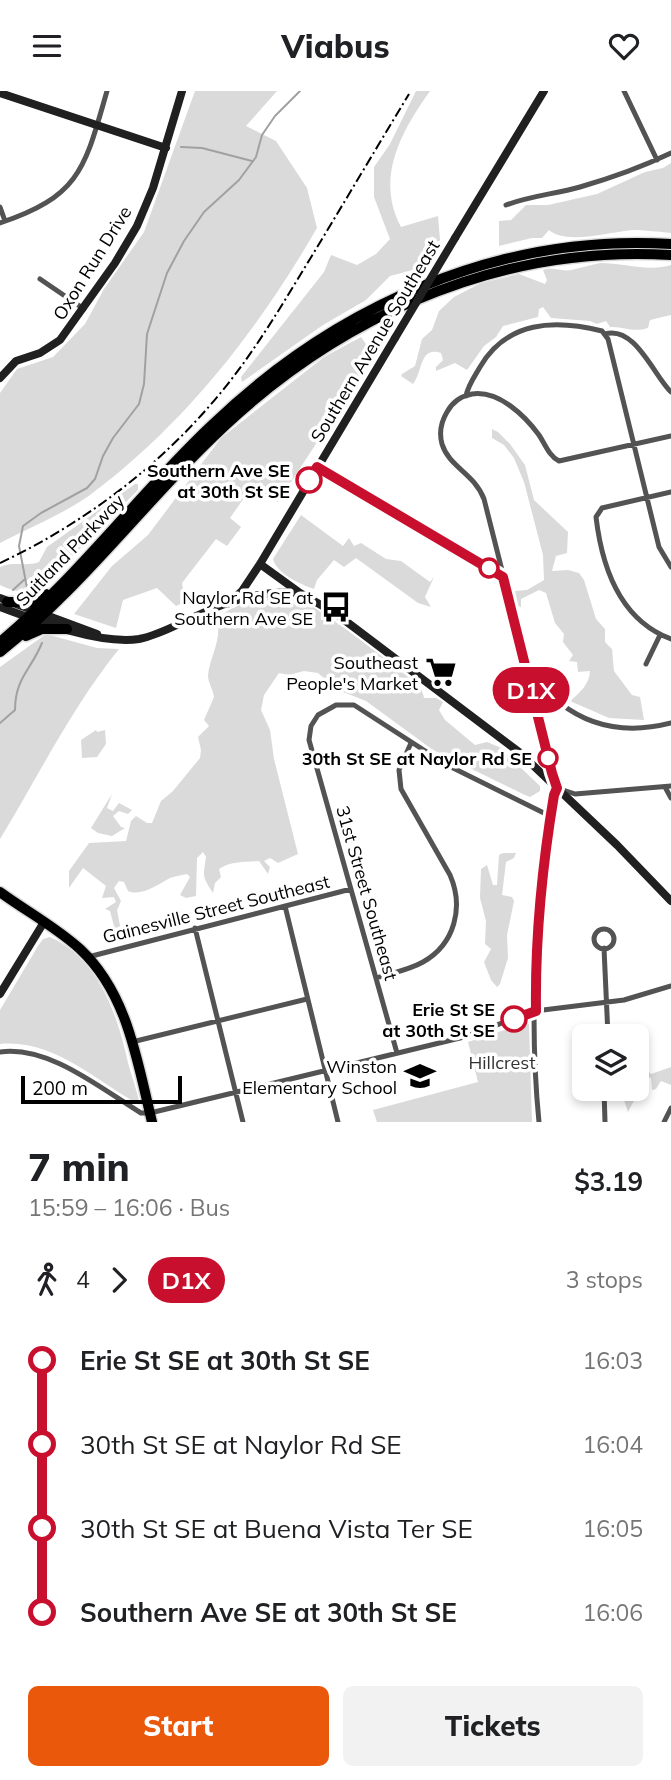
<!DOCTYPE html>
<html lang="en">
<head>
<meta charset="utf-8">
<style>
	:root { --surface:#fff; --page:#f2f2f2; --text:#202124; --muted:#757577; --accent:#ea580c }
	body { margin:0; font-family:Mulish,sans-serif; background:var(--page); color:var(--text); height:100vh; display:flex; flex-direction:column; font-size:26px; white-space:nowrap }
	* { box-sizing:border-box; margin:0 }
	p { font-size:23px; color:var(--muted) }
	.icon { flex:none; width:38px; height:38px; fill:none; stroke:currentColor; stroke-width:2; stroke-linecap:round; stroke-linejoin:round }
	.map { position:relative; height:1031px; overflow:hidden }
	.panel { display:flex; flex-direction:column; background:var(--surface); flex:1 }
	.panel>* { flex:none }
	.badge { padding:0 14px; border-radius:23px; font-size:24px; line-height:46px }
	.buttons { position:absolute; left:572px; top:933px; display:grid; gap:14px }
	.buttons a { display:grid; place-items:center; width:77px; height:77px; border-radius:10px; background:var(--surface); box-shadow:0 4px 10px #0003; font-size:35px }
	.scale { position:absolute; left:21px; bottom:18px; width:161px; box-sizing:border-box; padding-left:7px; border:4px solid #000; border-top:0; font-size:19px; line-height:24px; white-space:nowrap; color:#000; -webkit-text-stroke:5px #fff; paint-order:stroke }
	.map>.badge { position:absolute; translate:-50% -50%; box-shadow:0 0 0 4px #fff }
	.legs { display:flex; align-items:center; gap:10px; height:77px; padding:0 28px; font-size:23px }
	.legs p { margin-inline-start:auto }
	.overview { display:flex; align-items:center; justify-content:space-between; height:119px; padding:0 28px }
	h1 { font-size:38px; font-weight:800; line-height:52px }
	.button { display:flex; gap:14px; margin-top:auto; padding:14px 28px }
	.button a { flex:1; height:80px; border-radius:10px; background:var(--accent); color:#fff; font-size:28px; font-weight:800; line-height:80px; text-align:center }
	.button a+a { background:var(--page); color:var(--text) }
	ul { padding:0 28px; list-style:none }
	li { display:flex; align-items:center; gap:24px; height:84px; font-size:26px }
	li i { display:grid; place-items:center; width:10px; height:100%; margin:0 9px; background:currentColor }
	li i::after { content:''; width:18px; height:18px; margin:-9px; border:5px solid; border-radius:50%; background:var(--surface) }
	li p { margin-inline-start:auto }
	li:first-child i { background:linear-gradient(#0000 50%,currentColor 0) }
	li:last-child i { background:linear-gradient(currentColor 50%,#0000 0) }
	header { display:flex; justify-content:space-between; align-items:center; height:91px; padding:0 28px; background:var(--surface); font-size:32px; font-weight:800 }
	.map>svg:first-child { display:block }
</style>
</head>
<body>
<header><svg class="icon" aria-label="menu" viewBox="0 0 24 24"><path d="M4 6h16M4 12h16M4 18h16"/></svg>Viabus<svg class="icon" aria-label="heart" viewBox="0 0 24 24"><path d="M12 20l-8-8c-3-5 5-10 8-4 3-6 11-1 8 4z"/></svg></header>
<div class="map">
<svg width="671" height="1031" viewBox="0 0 671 1031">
	<rect width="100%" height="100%" fill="#fff"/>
	<path fill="#dadada" d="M195,0H277L246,35L276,50L307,97L317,137C258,239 185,333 90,404C63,423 29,437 0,452V302L17,278L53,266L85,233L104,198L144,141Z
		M416,0H430C401,41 375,87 401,136L438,125L440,149L421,177L390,185L366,209L323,234L242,291L241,286L324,181L331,164L357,174L376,163L390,148L374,106V76L390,53Z
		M671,72V142C659,141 644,139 632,139C611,141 565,154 549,139L542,147H532L499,155V130L511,129L526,114H548L597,103L645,81L663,77Z
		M600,172C624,172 649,181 671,174V224L650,229L648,237C633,242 624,235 610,236L606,230L597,233L590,230L551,227L543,216L539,218L538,226L503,235L496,246L484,255L467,279L455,272L436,280V276L443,269L441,262C419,255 423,281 413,293L401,285L402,283L415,275L422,248L432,239L439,220L454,206L481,192L519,183L545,193L547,189L543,179C553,175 561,181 571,179C581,177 590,174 600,172Z
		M361,246L374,264L278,411L251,397L230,427L241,436L227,455L216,448L182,492L185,511L176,515L157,497L123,509L116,537L74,523L112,475L148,444L221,347L324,266Z
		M492,338L498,341L510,353L525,374L534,409L568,441L567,462L556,465L552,480L568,479L579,482L584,489L596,528L605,538V551L612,558L614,580L632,604L640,606L644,629L609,627L570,610C579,603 590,592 590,580L578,581L577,571L569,570L573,564L563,551L564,543L555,532L546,502L539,499L521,508V516L518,515L515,500L527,499L544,489L543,464L524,391L514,367L504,354L492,347Z
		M135,393H138V399L45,493C29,504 16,502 0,494V476C13,470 26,476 39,471L47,456Z
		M301,424L343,455L349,447L354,455L361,452L386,468L401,470L430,491L434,486L425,506L431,516L418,512L356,467L344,476L334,469L317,489L314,498C300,493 277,483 273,468Z
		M277,507L301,510L310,514C345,536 379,563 412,589C418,593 423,600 424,607H436L443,611L439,619L445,629L475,654L487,651L499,656L540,695V700L530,706L525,704L433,659L366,610L338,599L318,582L304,580L289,584L279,582L264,604L261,619L270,639L274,668L298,763L278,772L270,767L264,770L270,776L268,783L259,770C245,771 230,770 219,778L221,786L215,792L213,802C202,785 203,787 206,766L203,761L197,767L196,805L186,807L180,804L190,786L187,783C182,784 175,785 170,787C159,793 141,806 128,800L124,791L119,790L114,797L121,810L117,819L122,845V847L115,848L106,842L107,838L114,835L110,820L105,818L116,811L114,806L102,807L106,795L83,777L69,797V780L89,752L126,750L131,730L136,725L147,732H152L161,710L173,700L200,667L201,659L198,646L209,635L204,629L214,606C213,598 208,592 208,584C210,566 220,552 218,534L215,532C226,514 257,508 277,507Z
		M46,543L97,557L119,558C72,616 39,684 0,748V576Z
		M96,639L97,641L105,639L106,653L97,666L82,667L81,649Z
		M112,703L107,717L113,720L119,712L132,719L128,723L119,720L113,725L121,736L125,737L112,745L98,742L91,737Z
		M503,762H516L514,767L506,771L502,804L512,806L514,810L507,844L508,867L500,893L497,896L491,889L484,871L491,858L485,853L486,830L480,807L481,778L487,774L493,794H497L499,764Z
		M50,846C99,868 118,925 128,972C132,986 137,1000 140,1014C95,990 55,948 0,953V919L38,855L43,848Z
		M526,932L529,933L532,1031H377L373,1019L478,991L468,951Z
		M642,975L651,983L671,976V994L661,990L656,998L652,999L651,987L642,985L640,998L628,1021L624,1009L625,998H637V976Z"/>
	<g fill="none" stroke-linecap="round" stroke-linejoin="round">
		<path stroke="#a1a1a1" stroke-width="2" d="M181,56L202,57L252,70
			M13,499L25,488
			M28,502L19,455L23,435L41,422L87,397L95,388L103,365L113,347L139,313L144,293L147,243L167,182L184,150L204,121L239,89L256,66L262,44L275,25L300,0
			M0,632L15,619C15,587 31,579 42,552"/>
		<g stroke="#dbdbdb" stroke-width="13">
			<path id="highway" d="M7,511H30L46,503
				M26,545L42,538H67
				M0,551C77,487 138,404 211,335C334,216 498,142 671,153
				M0,561C75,502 134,425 201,358C326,231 491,153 671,164
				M0,801C26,820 56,836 80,858C128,903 137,970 152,1031"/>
		</g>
		<path stroke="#535353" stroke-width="5" d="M624,0L657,69
			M506,114C530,105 555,103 580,96C611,87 642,76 671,62
			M0,116L5,130
			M0,132C81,105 85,76 107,0
			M40,188L84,218
			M605,243C635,234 654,285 671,301
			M466,305C468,294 475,285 480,276C507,230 554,228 602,240L608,248L659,456L671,476
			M317,375L503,486
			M671,401L602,417L596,426C602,477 620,529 671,548
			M646,573L660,544
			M529,589C541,594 549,604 560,612C593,638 632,642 671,632
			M665,696L671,707
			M560,698L575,703L671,695
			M285,815L338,1031
			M195,837L243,1031
			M594 848a10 10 0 1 1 20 0a10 10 0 1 1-20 0Z
			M604,857L608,945
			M88,866L351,798
			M376,887C392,882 409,879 423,871C455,853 464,816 450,784L401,698L399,679L411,652
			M132,951L307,908
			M0,961C48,954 100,997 141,1022H150L464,946L535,920L624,909L671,895
			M397,962L309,649L311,635L318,624L336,614H354L447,674L550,725
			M604,998L605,1031
			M539,1031C530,940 534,845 546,754C549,736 549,714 557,697L484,408C474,382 449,376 442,353C439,342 441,331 447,321C452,312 461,305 472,303C499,299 525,325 539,344C545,353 549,365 559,370L671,345
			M664,1031L671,1017"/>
		<path stroke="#202020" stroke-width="8" d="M0,2L166,57
			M455,147L544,0
			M0,287L16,270L40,262L60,249L115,172L137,135L153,97L182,0
			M260,473L300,502L335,522L519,661L617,754L671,810
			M0,507L97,543
			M229,512L242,500L260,473L395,247
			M0,516C37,530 100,554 139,548C159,544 176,534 194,526C225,511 262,499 297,502
			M0,903L44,831"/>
		<use href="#highway" stroke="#000" stroke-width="10"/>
		<path stroke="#000" stroke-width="2" stroke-dasharray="10 3.5 2 3.5" stroke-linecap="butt" d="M0,472C83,433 159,376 218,305C255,261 283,212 313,163C345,110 377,56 409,3"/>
		<path stroke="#202020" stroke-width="8" d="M395,247L455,147"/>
	</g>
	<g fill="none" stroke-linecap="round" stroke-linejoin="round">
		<g stroke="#fff" stroke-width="16">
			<path id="line-1" d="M309,389L317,376L503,486L552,682L557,697L554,704C542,776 535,848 536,920L514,928"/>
		</g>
		<use href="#line-1" stroke="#c8102e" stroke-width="10"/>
	</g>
	<defs>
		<g id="bus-bare" transform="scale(2.415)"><path d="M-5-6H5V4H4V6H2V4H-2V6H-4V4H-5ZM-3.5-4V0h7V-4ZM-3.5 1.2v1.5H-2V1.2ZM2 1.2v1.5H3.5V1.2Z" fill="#000" stroke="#fff" stroke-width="2.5" paint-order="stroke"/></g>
		<g id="supermarket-bare" transform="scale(2.415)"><path d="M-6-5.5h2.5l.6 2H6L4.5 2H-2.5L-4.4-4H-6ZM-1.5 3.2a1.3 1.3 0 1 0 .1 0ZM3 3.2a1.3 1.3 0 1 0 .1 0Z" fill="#000" stroke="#fff" stroke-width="2.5" paint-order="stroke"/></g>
		<g id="school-bare" transform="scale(2.415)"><path d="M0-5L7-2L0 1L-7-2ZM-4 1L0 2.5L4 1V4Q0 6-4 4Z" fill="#000" stroke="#fff" stroke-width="2.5" paint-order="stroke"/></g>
	</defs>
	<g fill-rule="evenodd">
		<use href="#bus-bare" x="336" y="516"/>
		<use href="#supermarket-bare" x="441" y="581"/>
		<use href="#school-bare" x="420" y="985"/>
	</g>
	<g fill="#fff" stroke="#c8102e" stroke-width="3.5">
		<circle cx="309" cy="389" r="12"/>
		<circle cx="489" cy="477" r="9"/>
		<circle cx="548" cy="667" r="9"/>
		<circle cx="514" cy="928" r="12"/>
	</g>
	<g text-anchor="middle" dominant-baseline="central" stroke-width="7" stroke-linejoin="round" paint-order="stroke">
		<g font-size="18" fill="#000" stroke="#fff">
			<text transform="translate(92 172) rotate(-58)">Oxon Run Drive</text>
			<text transform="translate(375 250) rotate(-59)">Southern Avenue Southeast</text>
			<text transform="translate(70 459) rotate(-46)">Suitland Parkway</text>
			<text transform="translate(367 802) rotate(74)">31st Street Southeast</text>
			<text transform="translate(216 818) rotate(-14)">Gainesville Street Southeast</text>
		</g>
		<g font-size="18" font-weight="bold" fill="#000" stroke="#fff" text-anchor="end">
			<text x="290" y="379">Southern Ave SE<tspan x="290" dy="21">at 30th St SE</tspan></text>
			<text x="532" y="667">30th St SE at Naylor Rd SE</text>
			<text x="495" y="918">Erie St SE<tspan x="495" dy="21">at 30th St SE</tspan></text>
		</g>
		<g font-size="18" fill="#000" stroke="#fff" text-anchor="end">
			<text x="313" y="506">Naylor Rd SE at<tspan x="313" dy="21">Southern Ave SE</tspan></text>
			<text x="418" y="571">Southeast<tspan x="418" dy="21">People's Market</tspan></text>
			<text x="397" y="975">Winston<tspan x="397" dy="21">Elementary School</tspan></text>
		</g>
		<g font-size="18" fill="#313131" stroke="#fff">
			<text x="502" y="971">Hillcrest</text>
		</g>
	</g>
</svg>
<div class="buttons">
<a><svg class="icon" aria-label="layers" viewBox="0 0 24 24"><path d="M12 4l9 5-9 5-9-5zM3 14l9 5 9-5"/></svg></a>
</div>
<div class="scale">200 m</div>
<b class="badge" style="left:531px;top:599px;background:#c8102e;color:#fff">D1X</b>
</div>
<section class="panel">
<div class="overview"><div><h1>7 min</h1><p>15:59 – 16:06 · Bus</p></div><b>$3.19</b></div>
<div class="legs"><svg class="icon" aria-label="walk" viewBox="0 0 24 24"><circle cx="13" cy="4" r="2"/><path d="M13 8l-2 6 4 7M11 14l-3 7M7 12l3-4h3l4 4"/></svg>4<svg class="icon" aria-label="forward" viewBox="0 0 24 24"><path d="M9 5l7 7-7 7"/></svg><b class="badge" style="background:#c8102e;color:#fff">D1X</b><p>3 stops</p></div>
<ul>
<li><i style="color:#c8102e"></i><b>Erie St SE at 30th St SE</b><p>16:03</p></li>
<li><i style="color:#c8102e"></i><span>30th St SE at Naylor Rd SE</span><p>16:04</p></li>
<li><i style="color:#c8102e"></i><span>30th St SE at Buena Vista Ter SE</span><p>16:05</p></li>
<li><i style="color:#c8102e"></i><b>Southern Ave SE at 30th St SE</b><p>16:06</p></li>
</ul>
<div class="button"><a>Start</a><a>Tickets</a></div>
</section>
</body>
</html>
